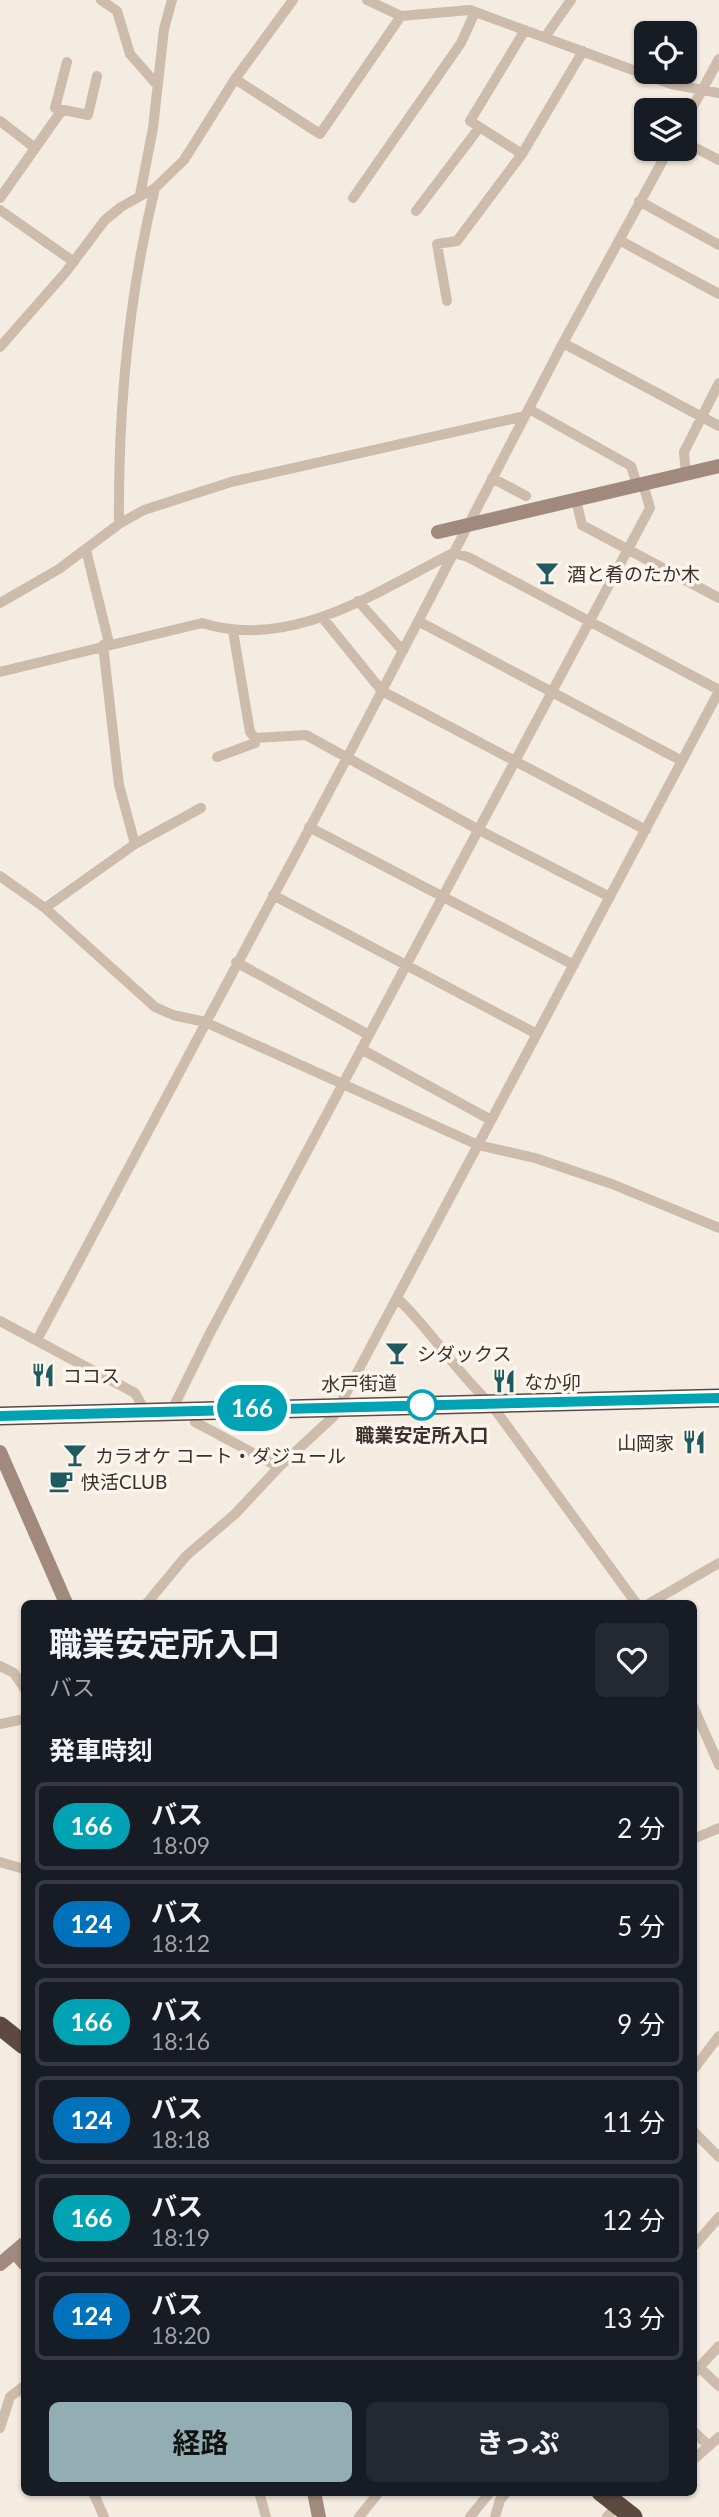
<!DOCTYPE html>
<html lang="ja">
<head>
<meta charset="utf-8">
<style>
	:root { --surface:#171b24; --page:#242831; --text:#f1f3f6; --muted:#9ea1a6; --line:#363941; --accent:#92aeb2 }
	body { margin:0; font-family:Lato,"Noto Sans JP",sans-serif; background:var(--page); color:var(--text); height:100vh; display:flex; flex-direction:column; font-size:26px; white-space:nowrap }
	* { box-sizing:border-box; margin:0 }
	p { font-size:23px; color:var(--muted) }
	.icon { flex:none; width:38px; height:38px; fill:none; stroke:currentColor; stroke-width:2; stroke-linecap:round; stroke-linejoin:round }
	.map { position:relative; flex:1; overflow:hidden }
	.details { position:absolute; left:21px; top:1600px; width:676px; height:896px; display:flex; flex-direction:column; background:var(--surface); border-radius:10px; box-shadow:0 2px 5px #0004 }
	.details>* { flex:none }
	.badge { padding:0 14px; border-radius:23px; font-size:24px; line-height:46px }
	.controls { position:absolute; left:634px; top:21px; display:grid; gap:14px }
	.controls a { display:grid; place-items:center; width:63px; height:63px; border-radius:10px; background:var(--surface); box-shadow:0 2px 5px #0004; font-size:35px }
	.map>.badge { position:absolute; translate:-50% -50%; box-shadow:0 0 0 4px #fff }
	h2 { padding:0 28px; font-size:26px; line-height:63px }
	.round { display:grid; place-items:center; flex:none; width:74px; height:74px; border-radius:10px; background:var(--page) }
	.overview { display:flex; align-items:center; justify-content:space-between; height:119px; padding:0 28px }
	h1 { font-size:33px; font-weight:700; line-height:52px }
	.cta { display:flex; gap:14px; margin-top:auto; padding:14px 28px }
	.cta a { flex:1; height:80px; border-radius:10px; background:var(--accent); color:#111; font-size:28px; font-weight:700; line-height:80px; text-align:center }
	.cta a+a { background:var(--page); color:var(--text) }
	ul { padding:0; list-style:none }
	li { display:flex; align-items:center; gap:21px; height:88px; margin:0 14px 10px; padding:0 14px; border:4px solid var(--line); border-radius:10px }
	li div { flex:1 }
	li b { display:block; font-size:26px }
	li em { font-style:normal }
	li .badge { min-width:77px; font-weight:700; text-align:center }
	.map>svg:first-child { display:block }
</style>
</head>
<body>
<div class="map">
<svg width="719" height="2517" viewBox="0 0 719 2517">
	<rect width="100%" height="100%" fill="#f4ebe1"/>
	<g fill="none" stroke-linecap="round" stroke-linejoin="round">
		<path stroke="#cdbbac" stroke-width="10" d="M101,0L117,11L130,54L158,86
			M367,0L401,16L470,10L671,84L719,93
			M525,30L470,121L522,154L583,51
			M545,37L571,0
			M67,62L55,108L88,115L97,76
			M235,79L320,134L401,16
			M0,121L35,148
			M684,123L719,59
			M684,142L719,160
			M140,195L153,128L164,29L172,0
			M0,198L62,110
			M353,198L461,43L475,12
			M639,201L719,245
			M0,210L74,262
			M416,211L479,128
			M619,240L719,294
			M447,301L437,244L457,241L522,154
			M563,343L719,426
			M0,347L65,273L105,220L121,207L155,188L184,160L235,79L293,0
			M529,409L631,466L637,485
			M686,474L684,452L719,383
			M492,478L526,496
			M576,500L582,525L719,598
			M119,524C118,411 128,298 155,188
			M86,550L109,643
			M358,601L403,651
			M0,603L59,569L119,524L144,510L231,482L525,416
			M322,617L382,691L646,830
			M418,621L682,761
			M233,631L250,732L255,738L306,735L479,830L610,897
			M103,645L119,785L135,844
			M0,672L202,623C291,651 376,592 453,553L468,557L719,690
			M217,757L255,743V738
			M309,827L574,965
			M0,876L45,908L155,1007L173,1015L205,1022L478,1145L535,1158L612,1184L719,1228
			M273,895L537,1034
			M45,908L135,844L201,808
			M236,962L369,1035
			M361,1049L491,1120
			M397,1298C433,1332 454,1370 491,1404L636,1603
			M0,1321L135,1393L145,1411
			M37,1340L348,756L563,343L669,149
			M196,1409L195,1422L279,1467
			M172,1410L209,1335L650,508L643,484
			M147,1603L186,1556L235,1514L279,1467L334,1416L719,691
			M650,1603L719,1563
			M0,1666L14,1673L24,1688
			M693,1706L719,1765
			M0,1724L24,1719
			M693,1839L719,1828
			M0,1862L24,1869
			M693,2070L719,2036
			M693,2131L719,2157
			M693,2247L719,2217
			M699,2367L719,2386
			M693,2374L719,2346
			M0,2428L10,2397L24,2386
			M693,2431L709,2446
			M693,2460L719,2437
			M93,2492L104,2517
			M259,2492L266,2517
			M359,2517L379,2492
			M470,2517L490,2492
			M495,2517L500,2500L507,2492
			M607,2517L618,2505"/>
		<path stroke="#a18a7d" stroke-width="14" d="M438,532L719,466
			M0,1452L66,1603
			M15,2252L24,2263
			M0,2264L24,2244
			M314,2492L319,2517"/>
		<path stroke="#5c4a42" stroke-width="19" d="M0,1416L719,1398
			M0,2026L24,2045
			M601,2492L633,2517"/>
	</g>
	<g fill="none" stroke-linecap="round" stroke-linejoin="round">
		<g stroke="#fff" stroke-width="16">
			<path id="line" d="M0,1416L719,1398"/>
		</g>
		<use href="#line" stroke="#00a3b4" stroke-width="10"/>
	</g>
	<defs>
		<g id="bar-bare" transform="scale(1.89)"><path d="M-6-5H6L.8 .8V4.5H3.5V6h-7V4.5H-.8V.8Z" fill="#1f5a5e" stroke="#fbf5ee" stroke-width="2.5" paint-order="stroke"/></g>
		<g id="restaurant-bare" transform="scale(1.89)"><path d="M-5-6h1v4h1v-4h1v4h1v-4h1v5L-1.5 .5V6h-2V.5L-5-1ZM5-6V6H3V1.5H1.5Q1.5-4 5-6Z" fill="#1f5a5e" stroke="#fbf5ee" stroke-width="2.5" paint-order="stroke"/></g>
		<g id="cafe-bare" transform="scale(1.89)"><path d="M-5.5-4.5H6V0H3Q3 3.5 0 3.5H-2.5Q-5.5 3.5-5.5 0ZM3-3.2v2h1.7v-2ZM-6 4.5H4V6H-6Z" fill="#1f5a5e" stroke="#fbf5ee" stroke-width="2.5" paint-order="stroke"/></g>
	</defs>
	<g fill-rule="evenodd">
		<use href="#bar-bare" x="547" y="573"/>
		<use href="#bar-bare" x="397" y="1353"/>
		<use href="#restaurant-bare" x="43" y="1375"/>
		<use href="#restaurant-bare" x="504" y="1381"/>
		<use href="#restaurant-bare" x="694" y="1442"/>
		<use href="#bar-bare" x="75" y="1455"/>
		<use href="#cafe-bare" x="61" y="1481"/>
	</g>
	<circle fill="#fff" stroke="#00a3b4" stroke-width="3.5" cx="422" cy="1405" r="14"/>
	<g text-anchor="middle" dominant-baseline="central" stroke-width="7" stroke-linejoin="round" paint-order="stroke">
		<g font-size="19" fill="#3b302b" stroke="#fbf5ee" text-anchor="start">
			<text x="567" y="573">酒と肴のたか木</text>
			<text x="417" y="1353">シダックス</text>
			<text x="63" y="1375">ココス</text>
			<text x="524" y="1381">なか卯</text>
			<text x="674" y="1442" text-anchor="end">山岡家</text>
			<text x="95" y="1455">カラオケ コート・ダジュール</text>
			<text x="81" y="1481">快活CLUB</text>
		</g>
		<g font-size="19" fill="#3b302b" stroke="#fbf5ee">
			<text transform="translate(359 1383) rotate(-1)">水戸街道</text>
		</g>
		<g font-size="19" font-weight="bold" fill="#3b302b" stroke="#fbf5ee">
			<text x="422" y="1434">職業安定所入口</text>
		</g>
	</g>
</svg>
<div class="controls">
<a><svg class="icon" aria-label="locate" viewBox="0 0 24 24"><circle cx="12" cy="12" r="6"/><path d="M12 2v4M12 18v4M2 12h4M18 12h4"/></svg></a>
<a><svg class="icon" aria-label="layers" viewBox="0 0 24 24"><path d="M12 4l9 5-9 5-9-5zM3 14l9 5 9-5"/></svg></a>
</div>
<b class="badge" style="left:252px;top:1408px;background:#00a3b4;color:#fff">166</b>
<section class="details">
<div class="overview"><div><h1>職業安定所入口</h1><p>バス</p></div><a class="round"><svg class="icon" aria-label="heart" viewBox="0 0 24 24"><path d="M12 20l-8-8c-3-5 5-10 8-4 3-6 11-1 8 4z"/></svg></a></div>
<h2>発車時刻</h2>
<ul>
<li><span class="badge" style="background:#00a3b4;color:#fff">166</span><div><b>バス</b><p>18:09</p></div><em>2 分</em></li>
<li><span class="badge" style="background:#0072bc;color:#fff">124</span><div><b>バス</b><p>18:12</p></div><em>5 分</em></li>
<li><span class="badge" style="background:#00a3b4;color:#fff">166</span><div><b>バス</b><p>18:16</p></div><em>9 分</em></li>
<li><span class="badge" style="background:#0072bc;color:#fff">124</span><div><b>バス</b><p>18:18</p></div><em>11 分</em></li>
<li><span class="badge" style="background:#00a3b4;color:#fff">166</span><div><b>バス</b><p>18:19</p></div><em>12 分</em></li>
<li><span class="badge" style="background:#0072bc;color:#fff">124</span><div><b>バス</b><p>18:20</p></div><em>13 分</em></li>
</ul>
<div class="cta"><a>経路</a><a>きっぷ</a></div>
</section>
</div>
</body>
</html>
